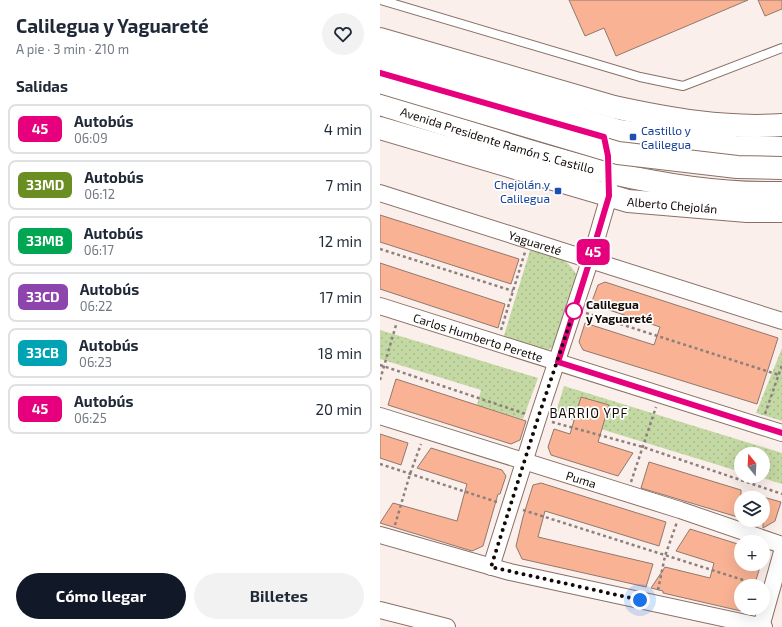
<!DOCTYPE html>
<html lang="es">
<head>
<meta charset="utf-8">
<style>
	:root { --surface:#fff; --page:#f2f2f3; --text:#1f2937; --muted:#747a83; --line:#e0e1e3; --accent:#111827 }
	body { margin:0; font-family:"Exo 2",sans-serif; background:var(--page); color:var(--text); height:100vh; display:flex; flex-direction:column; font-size:15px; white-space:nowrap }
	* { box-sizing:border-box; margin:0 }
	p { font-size:13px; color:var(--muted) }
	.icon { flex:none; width:22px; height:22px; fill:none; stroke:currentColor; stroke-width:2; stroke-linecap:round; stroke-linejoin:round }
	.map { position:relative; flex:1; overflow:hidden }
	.side { display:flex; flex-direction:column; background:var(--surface); width:380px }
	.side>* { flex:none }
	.badge { padding:0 8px; border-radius:6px; font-size:14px; line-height:26px }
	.needle { width:26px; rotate:342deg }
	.fabs { position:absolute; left:354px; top:447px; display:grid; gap:8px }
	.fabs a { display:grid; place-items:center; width:36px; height:36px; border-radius:50%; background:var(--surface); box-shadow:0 4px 16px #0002; font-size:20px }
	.you { position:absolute; width:20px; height:20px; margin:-10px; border:3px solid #fff; border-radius:50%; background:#1a73e8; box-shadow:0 0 0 6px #1a73e833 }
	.map>.badge { position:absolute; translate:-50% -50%; box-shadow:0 0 0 2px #fff }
	h2 { padding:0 16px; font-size:15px; line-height:36px }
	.round { display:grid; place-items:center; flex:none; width:42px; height:42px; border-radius:21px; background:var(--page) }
	.head { display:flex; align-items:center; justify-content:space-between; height:68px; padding:0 16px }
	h1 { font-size:19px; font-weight:700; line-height:30px }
	.action { display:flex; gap:8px; margin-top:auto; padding:8px 16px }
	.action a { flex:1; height:46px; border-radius:24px; background:var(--accent); color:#fff; font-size:16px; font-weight:700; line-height:46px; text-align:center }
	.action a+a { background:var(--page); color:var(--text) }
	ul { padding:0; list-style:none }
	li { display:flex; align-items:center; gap:12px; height:50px; margin:0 8px 6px; padding:0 8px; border:2px solid var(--line); border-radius:8px }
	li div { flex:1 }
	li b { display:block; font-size:15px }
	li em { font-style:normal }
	li .badge { min-width:44px; font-weight:700; text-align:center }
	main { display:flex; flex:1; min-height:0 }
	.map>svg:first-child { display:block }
</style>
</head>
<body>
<main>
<section class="side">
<div class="head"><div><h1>Calilegua y Yaguareté</h1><p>A pie · 3 min · 210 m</p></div><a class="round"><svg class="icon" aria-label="heart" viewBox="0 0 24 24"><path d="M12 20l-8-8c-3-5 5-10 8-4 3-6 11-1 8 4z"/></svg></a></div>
<h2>Salidas</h2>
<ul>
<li><span class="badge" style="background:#e6007e;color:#fff">45</span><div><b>Autobús</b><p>06:09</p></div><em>4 min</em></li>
<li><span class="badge" style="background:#6b8e23;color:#fff">33MD</span><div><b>Autobús</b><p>06:12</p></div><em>7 min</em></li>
<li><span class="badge" style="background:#00a651;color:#fff">33MB</span><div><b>Autobús</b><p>06:17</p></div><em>12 min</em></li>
<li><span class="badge" style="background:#8e44ad;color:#fff">33CD</span><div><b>Autobús</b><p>06:22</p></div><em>17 min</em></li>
<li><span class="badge" style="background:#00a3b4;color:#fff">33CB</span><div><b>Autobús</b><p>06:23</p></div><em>18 min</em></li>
<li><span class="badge" style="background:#e6007e;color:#fff">45</span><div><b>Autobús</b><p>06:25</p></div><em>20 min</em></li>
</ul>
<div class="action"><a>Cómo llegar</a><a>Billetes</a></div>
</section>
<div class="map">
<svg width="402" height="627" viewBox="0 0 402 627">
	<defs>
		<pattern id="park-dots" width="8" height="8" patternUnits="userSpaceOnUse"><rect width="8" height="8" fill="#c4d8a3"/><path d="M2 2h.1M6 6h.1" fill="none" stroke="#a8b88b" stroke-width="1.8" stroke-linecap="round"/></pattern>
	</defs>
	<rect width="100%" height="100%" fill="#fbefeb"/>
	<path fill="url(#park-dots)" d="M151,247C171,254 187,256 198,277L176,346L166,351L123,339Z
		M0,330L158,378L143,419L97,405L101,390L0,359Z
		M402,348V421L376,413Z
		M184,386L402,453V484L376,476H383V454H361V472L175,415Z"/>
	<path fill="#f9b394" stroke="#91786d" d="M189,0H368L236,56L224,28L205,36Z
		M378,0H402V9L385,16Z
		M0,215L139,259L131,284L0,242Z
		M0,263L125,304L118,328L0,289Z
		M225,282L398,338L377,404L203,350L199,342L205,323L274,345L280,327L211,304L218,285Z
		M16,379L146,421L140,440L131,444L8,405Z
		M201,397L229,405L218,442L253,453L238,476L171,455L168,447L174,429L190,434Z
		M0,434L28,443L21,465L0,458Z
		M51,448L122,470L126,476L120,494H118L103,546L92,551L0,523L13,503L77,521L87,484L37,468Z
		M269,462L361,490V518L261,488Z
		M161,483L286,522L279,546L165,511L158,537L273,564L266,587L142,559L136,546L143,517L153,485Z
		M383,497L401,502L395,521L383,528Z
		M310,529L361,545V564H381L374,586H361V611L283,593V591L271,588L285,567L330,578L334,563L296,551Z"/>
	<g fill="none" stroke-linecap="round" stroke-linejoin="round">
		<g stroke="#897066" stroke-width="10">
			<path id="lane" d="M1,0L260,77L303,86L402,48"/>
		</g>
		<g stroke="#897066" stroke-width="18">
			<g id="street">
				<path id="s1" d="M0,193L402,321"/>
				<path id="s2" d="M0,306L402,433"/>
				<path id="s3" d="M0,416L300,510L402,545"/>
				<path d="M0,535L130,572L384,627"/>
				<path d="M111,567L158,418L210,261L229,196V185"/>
				<path d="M0,610L67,627"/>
				<path d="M381,627L402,552"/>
			</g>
		</g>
		<g stroke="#897066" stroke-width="24">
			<g id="secondary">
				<path d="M0,39L234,107C289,119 345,129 402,125"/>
				<path id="s4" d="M0,104C130,144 264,196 402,193"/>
				<path id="s5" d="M0,128L248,201L367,211H402"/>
			</g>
		</g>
		<g stroke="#897066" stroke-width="24">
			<path id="highway" d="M0,60L239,131L354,147L402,148"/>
		</g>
		<path stroke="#8b807d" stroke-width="2.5" stroke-dasharray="3 3" stroke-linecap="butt" d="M0,249L133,291
			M206,313L399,375
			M121,330L145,252
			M0,365L146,414
			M0,380L16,325
			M385,414L402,365
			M172,422L263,447L402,494
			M0,464L117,502
			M251,482L276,407
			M143,510L379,585
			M15,525L30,474L41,444
			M278,590L285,556L297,522"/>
		<use href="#lane" stroke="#fff" stroke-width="8"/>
		<use href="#street" stroke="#fff" stroke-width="16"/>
		<use href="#secondary" stroke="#fff" stroke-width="22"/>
		<use href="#highway" stroke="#fff" stroke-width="22"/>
		<g stroke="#897066" stroke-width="24" stroke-linecap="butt">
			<path id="highway-bridge" d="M0,82L238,153L357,167L402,168"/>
		</g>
		<use href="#highway-bridge" stroke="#fff" stroke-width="22"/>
	</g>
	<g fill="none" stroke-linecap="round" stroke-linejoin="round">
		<g stroke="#fff" stroke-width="9">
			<path id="line" d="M0,73L224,137L228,156L229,196L210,260L178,362L402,433"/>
		</g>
		<use href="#line" stroke="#e6007e" stroke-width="6"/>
		<path stroke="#130a07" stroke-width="4" stroke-dasharray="0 7.2" d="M194,311L158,418L111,567L260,600"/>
	</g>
	<g fill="#1a4fb4" stroke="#fff" stroke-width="1.5">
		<rect x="249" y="133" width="8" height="8" rx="2"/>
		<rect x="174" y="187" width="8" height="8" rx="2"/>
	</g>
	<circle fill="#fff" stroke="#e6007e" stroke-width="2" cx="194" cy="311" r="8"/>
	<g text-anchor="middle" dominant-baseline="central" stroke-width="3.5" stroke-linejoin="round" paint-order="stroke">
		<g font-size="12" fill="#164399" stroke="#fff" text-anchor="start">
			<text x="261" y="130">Castillo y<tspan x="261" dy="14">Calilegua</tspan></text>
			<text x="170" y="184" text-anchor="end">Chejolán y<tspan x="170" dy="14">Calilegua</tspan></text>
		</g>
		<g font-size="12" fill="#130a07" stroke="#fff">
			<text stroke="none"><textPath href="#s4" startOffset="123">Avenida Presidente Ramón S. Castillo</textPath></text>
			<text stroke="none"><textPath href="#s5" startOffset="303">Alberto Chejolán</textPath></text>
			<text stroke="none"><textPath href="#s1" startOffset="163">Yaguareté</textPath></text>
			<text stroke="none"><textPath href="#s2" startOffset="103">Carlos Humberto Perette</textPath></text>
			<text stroke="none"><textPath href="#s3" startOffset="211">Puma</textPath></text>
		</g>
		<g font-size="12" font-weight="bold" fill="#130a07" stroke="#fff" text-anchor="start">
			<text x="206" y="304">Calilegua<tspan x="206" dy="14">y Yaguareté</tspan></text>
		</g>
		<g font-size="13" letter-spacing="1" fill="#130a07" stroke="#fff">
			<text x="209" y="413">BARRIO YPF</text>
		</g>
	</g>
</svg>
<div class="fabs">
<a><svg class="needle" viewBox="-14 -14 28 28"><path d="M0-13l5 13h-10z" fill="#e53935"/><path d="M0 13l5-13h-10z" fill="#747a83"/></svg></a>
<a><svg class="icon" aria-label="layers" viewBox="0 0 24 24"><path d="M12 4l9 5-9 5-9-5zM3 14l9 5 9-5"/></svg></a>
<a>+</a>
<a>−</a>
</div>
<div class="you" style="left:260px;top:600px"></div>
<b class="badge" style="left:213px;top:252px;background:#e6007e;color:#fff">45</b>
</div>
</main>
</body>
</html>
